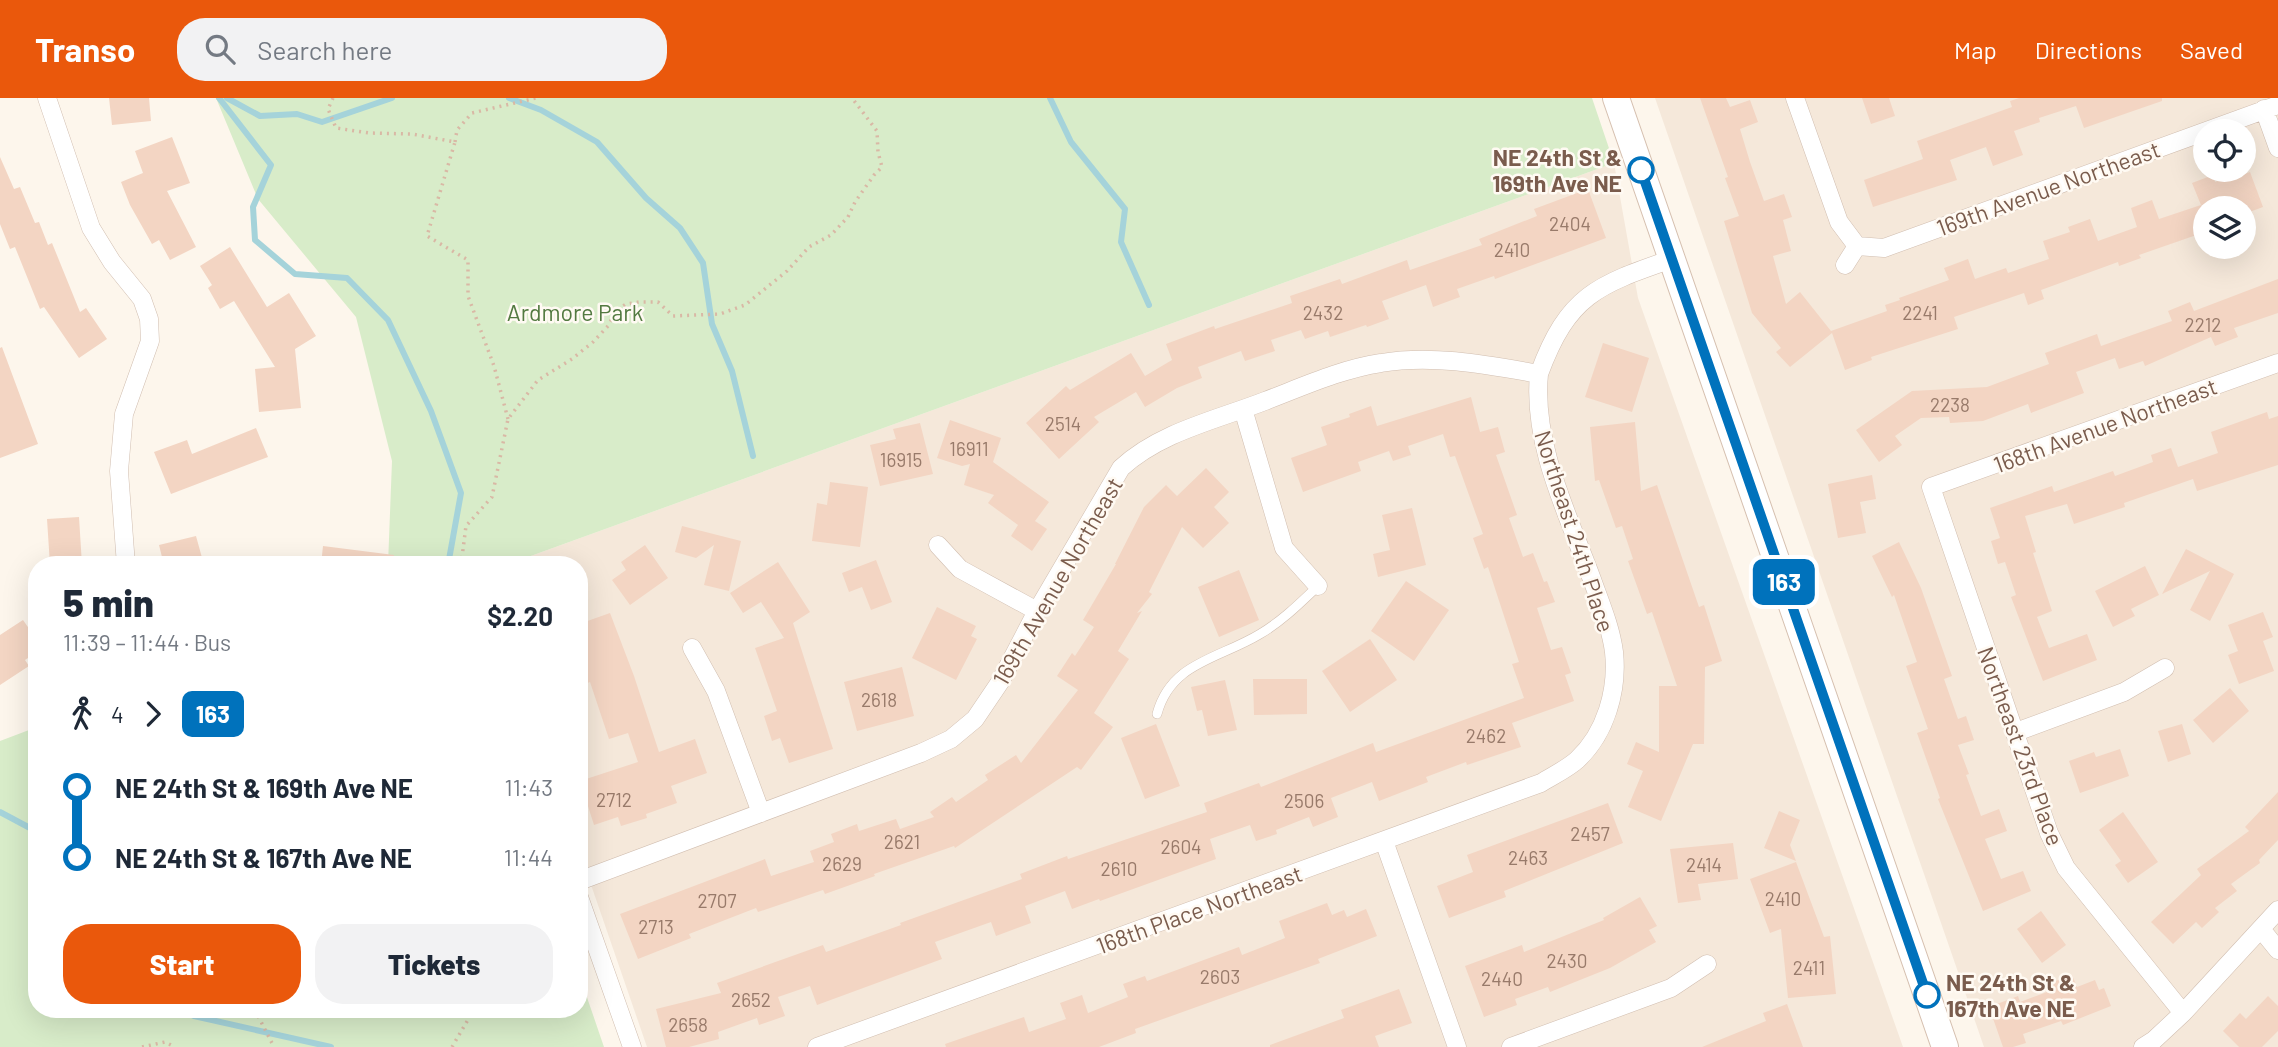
<!DOCTYPE html>
<html lang="en">
<head>
<meta charset="utf-8">
<style>
	:root { --surface:#fff; --page:#f2f2f3; --text:#1f2937; --muted:#747a83; --accent:#ea580c }
	body { margin:0; font-family:Barlow,sans-serif; background:var(--page); color:var(--text); height:100vh; display:flex; flex-direction:column; font-size:26px; white-space:nowrap }
	* { box-sizing:border-box; margin:0 }
	p { font-size:23px; color:var(--muted) }
	.icon { flex:none; width:38px; height:38px; fill:none; stroke:currentColor; stroke-width:2; stroke-linecap:round; stroke-linejoin:round }
	.map { position:relative; flex:1; overflow:hidden }
	.panel { position:absolute; left:28px; top:458px; width:560px; height:462px; display:flex; flex-direction:column; background:var(--surface); border-radius:28px; box-shadow:0 7px 28px #0002 }
	.panel>* { flex:none }
	.badge { padding:0 14px; border-radius:10px; font-size:24px; line-height:46px }
	.controls { position:absolute; left:2193px; top:21px; display:grid; gap:14px }
	.controls a { display:grid; place-items:center; width:63px; height:63px; border-radius:50%; background:var(--surface); box-shadow:0 7px 28px #0002; font-size:35px }
	.map>.badge { position:absolute; translate:-50% -50%; box-shadow:0 0 0 4px #fff }
	.legs { display:flex; align-items:center; gap:10px; height:77px; padding:0 35px; font-size:23px }
	.legs p { margin-inline-start:auto }
	.overview { display:flex; align-items:center; justify-content:space-between; height:119px; padding:0 35px }
	h1 { font-size:38px; font-weight:800; line-height:52px }
	.primary-button { display:flex; gap:14px; margin-top:auto; padding:14px 35px }
	.primary-button a { flex:1; height:80px; border-radius:28px; background:var(--accent); color:#fff; font-size:28px; font-weight:800; line-height:80px; text-align:center }
	.primary-button a+a { background:var(--page); color:var(--text) }
	ul { padding:0 35px; list-style:none }
	li { display:flex; align-items:center; gap:24px; height:70px; font-size:26px }
	li i { display:grid; place-items:center; width:10px; height:100%; margin:0 9px; background:currentColor }
	li i::after { content:''; width:18px; height:18px; margin:-9px; border:5px solid; border-radius:50%; background:var(--surface) }
	li p { margin-inline-start:auto }
	li:first-child i { background:linear-gradient(#0000 50%,currentColor 0) }
	li:last-child i { background:linear-gradient(currentColor 50%,#0000 0) }
	header { display:flex; align-items:center; gap:42px; box-sizing:border-box; height:98px; padding:0 35px; background:var(--accent); color:#fff }
	header strong { font-size:33px }
	nav { display:flex; gap:38px; margin-inline-start:auto; font-size:24px }
	.search { width:490px; height:63px; background:var(--page); display:flex; align-items:center; gap:18px; box-sizing:border-box; padding:0 24px; border-radius:28px; color:var(--muted); font-size:26px }
	.map>svg:first-child { display:block }
</style>
</head>
<body>
<header>
<strong>Transo</strong>
<div class="search"><svg class="icon" aria-label="search" viewBox="0 0 24 24"><circle cx="10" cy="10" r="6"/><path d="M15 15l6 6"/></svg>Search here</div>
<nav><a>Map</a><a>Directions</a><a>Saved</a></nav>
</header>
<div class="map">
<svg width="2278" height="949" viewBox="0 0 2278 949">
	<rect width="100%" height="100%" fill="#fdf6ec"/>
	<path fill="#f5e8da" fill-rule="evenodd" d="M1655,0H2278V949H1984ZM2205,33H2244V72H2205ZM2205,110H2244V149H2205Z
		M1614,65L1638,200L1903,949H647L579,752V467H506Z"/>
	<path fill="#d8ecc9" d="M216,0H1592L1614,65L506,467H388L392,363L356,219L258,101Z
		M37,629V912H579V876L604,949H0V643Z"/>
	<g fill="none" stroke-linecap="round" stroke-linejoin="round">
		<path stroke="#a5d3da" stroke-width="6" d="M219,0L271,67L253,109L255,142L295,176L347,180L388,222L431,313L461,395L448,467
			M227,0L260,18L297,16L322,24L392,0
			M509,0L541,12L597,44L646,100L680,130L703,165L712,226L732,273L753,358
			M1050,0L1071,44L1125,111L1121,144L1149,207
			M0,714L30,730L37,741
			M181,912L194,918L331,949"/>
	</g>
	<path fill="#f3d5c3" d="M109,0H149L151,23L112,27Z
		M1700,0H1726L1730,9L1750,2L1758,24L1740,31L1750,64L1764,103L1784,96L1792,119L1783,122L1791,153L1773,158L1786,206L1800,194L1831,233L1887,213L1885,207L1900,202L1899,200L1949,182L1944,170L1968,161L1975,181L2006,170L2008,175L2049,161L2043,143L2070,134L2068,129L2090,121L2098,143L2137,129L2131,110L2152,102L2159,121L2201,107L2192,85L2213,77L2215,84L2236,76L2237,79L2250,74L2263,109L2244,116V110H2205V134L2139,157L2141,160L2119,168L2118,164L2041,192L2044,201L2028,207L2024,195L1954,219L1958,231L1871,259L1872,262L1845,272L1832,235L1790,269L1776,254L1781,250L1752,215L1724,123L1739,118L1725,80L1728,79Z
		M1862,0H1889L1895,18L1871,26Z
		M2019,0H2162V3L2084,30L2076,8L2039,20L2040,24L2014,33L2023,57L1993,68L1986,49L1950,62L1957,82L1873,109L1864,82L1923,61L1917,43L2012,9L2010,3Z
		M172,39L190,85L167,93L196,149L170,162L159,142L152,146L130,107L121,84L143,75L135,53Z
		M0,59L14,91L20,89L35,125L39,124L48,147L52,145L80,214L86,210L107,241L79,260L44,209L40,211L15,149L10,151L0,126Z
		M1588,91L1606,140L1495,181L1494,178L1457,191L1460,199L1433,209L1426,187L1382,203L1389,221L1367,229L1366,227L1330,239L1328,233L1305,241L1301,232L1271,242L1275,253L1245,263L1241,253L1198,269L1202,280L1177,290L1145,309L1136,294L1094,319L1099,324L1059,361L1026,325L1066,288L1070,292L1131,255L1145,278L1172,262L1166,246L1214,228L1215,231L1292,205L1290,198L1340,181L1342,186L1407,162L1410,172L1482,147L1479,141L1537,118L1534,111Z
		M230,149L267,209L289,195L316,238L295,251L301,310L259,314L255,271L275,269L234,203L220,211L208,190L212,187L200,168Z
		M2278,181V215L2234,230L2238,239L2215,248L2211,239L2145,268L2143,263L2119,271L2115,260L2076,274L2084,295L2031,315L2028,306L1983,323L1950,325L1949,319L1921,320L1895,338L1902,347L1879,364L1856,332L1912,293L1987,289L2049,266L2045,255L2097,236L2101,248L2172,223L2168,213L2190,204L2194,213Z
		M1603,245L1649,260L1632,314L1585,299Z
		M2,249L38,346L0,360V250Z
		M1471,299L1480,334L1498,329L1505,354L1496,357L1517,417L1509,420L1523,459L1533,455L1544,484L1547,483L1555,504L1537,510L1551,552L1562,549L1571,575L1565,577L1574,603L1512,625L1521,649L1467,667L1466,664L1426,679L1428,684L1379,703L1372,684L1331,700L1338,719L1313,729L1309,719L1276,732L1277,736L1256,743L1250,727L1210,741L1216,761L1100,803L1099,801L1072,811L1065,793L1025,808L1031,825L996,838L991,824L935,844L942,861L817,907L810,888L778,899L785,918L759,927L757,920L718,934L719,941L689,949H666L656,911L721,895L717,885L823,847L826,854L901,827L900,825L1022,781L1020,776L1067,758L1068,761L1207,714L1204,705L1259,685L1261,689L1373,645L1376,654L1524,600L1512,566L1519,564L1488,469L1484,471L1473,440L1483,436L1455,358L1450,359L1443,336L1408,348L1411,357L1393,363L1389,353L1358,364L1361,373L1303,394L1291,360L1327,347L1321,329L1350,319L1349,316L1371,308L1377,328Z
		M2267,314L2269,321L2278,318V367L2197,393L2193,381L2124,405L2125,409L2074,426L2067,406L2025,418L2036,454L2033,455L2052,513L2037,519L2049,550L2087,536L2097,562L2043,583L2011,499L2016,497L2005,464L1998,466L1991,443L2000,440L1990,410L2052,388L2054,394L2113,373L2115,378L2153,364L2151,357L2171,350L2178,369L2218,355L2211,334Z
		M950,322L1001,340L993,364L1049,404L1035,423L1047,431L1032,453L1011,438L1018,427L988,405L994,397L964,387L970,366L962,368L937,360Z
		M1635,324L1641,393L1657,387L1699,509L1704,507L1722,563L1705,569L1704,646H1693L1661,723L1628,709L1643,673L1627,666L1636,644L1659,654V588H1677L1652,514L1647,516L1628,463L1633,461L1622,428L1616,430L1599,382L1595,383L1590,329Z
		M920,325L933,376L880,388L870,347L896,341L893,331Z
		M256,330L268,359L171,396L154,354L187,342L192,356Z
		M1206,370L1229,394L1214,409L1229,425L1203,450L1182,429L1149,494L1152,496L1137,515L1142,513L1118,553L1129,561L1094,615L1113,629L1081,672L1077,669L955,750L954,748L874,776L875,778L825,796L823,792L758,814L756,810L689,836L691,840L638,861L620,816L765,761L771,778L814,764L810,753L834,744L831,736L857,726L859,733L896,721L900,731L934,719L930,714L952,699L956,704L988,682L985,677L1016,657L1021,665L1078,592L1057,578L1072,555L1075,558L1094,529L1083,522L1116,466H1115L1144,409L1166,387L1177,398Z
		M1872,377L1876,401L1860,404L1866,435L1838,440L1828,386Z
		M830,384L868,389L860,449L812,443L817,405L827,407Z
		M1412,410L1426,467L1378,479L1373,456L1390,452L1382,417Z
		M79,419L82,467H50L47,421Z
		M682,428L741,443L729,493L704,487L714,447L696,460L675,454Z
		M196,438L204,467H164L159,447Z
		M1899,444L1921,490L1952,578L1944,581L1958,621L1966,618L1974,642L1958,647L1969,676L1966,677L1981,718L1999,711L2007,733L1985,741L2001,781L2023,773L2031,793L1983,813L1938,701L1940,700L1917,635L1928,631L1906,568L1917,564L1894,497L1892,499L1872,458Z
		M645,447L668,480L630,507L612,482L626,472L621,464Z
		M323,448L394,457L393,467H321Z
		M2186,451L2234,476L2210,523L2190,512L2210,473L2162,496Z
		M876,462L892,504L871,512L862,489L849,494L842,475Z
		M778,464L810,514L793,525L833,651L789,665L780,640L772,643L764,618L777,613L755,550L784,540L761,504L743,515L730,495Z
		M2145,468L2159,497L2131,511L2135,518L2113,529L2095,493Z
		M1239,472L1259,522L1219,539L1198,489Z
		M1406,483L1449,512L1414,563L1371,533Z
		M937,509L976,528L971,538L977,541L956,582L912,560Z
		M2263,514L2273,539L2263,543L2274,573L2239,586L2228,557L2238,553L2228,527Z
		M610,515L634,578L659,654L695,641L707,675L671,688L677,705L646,716L647,720L621,728L618,719L594,727L580,683L638,664L628,635L609,641L590,584L583,587L579,576V526Z
		M23,522L37,542V554L25,562L29,568L0,587V537Z
		M1370,541L1397,582L1350,614L1322,573Z
		M902,569L914,618L857,633L844,584Z
		M1253,581H1307V616L1254,617Z
		M1225,582L1237,632L1208,638L1202,612L1197,613L1191,589Z
		M2230,590L2249,613L2213,645L2193,622Z
		M1156,626L1180,688L1145,701L1121,640Z
		M2182,626L2191,656L2168,664L2158,633Z
		M2120,651L2129,678L2080,695L2069,663L2094,654L2096,659Z
		M2278,694V742L2259,762L2260,765L2231,786L2237,793L2215,810L2219,814L2202,830L2196,824L2173,846L2151,824L2201,777L2197,771L2249,733L2245,729Z
		M1608,705L1623,745L1504,793L1506,799L1449,820L1437,788L1473,774L1467,757Z
		M1779,713L1800,722L1790,747L1796,763L1764,750Z
		M2123,714L2158,764L2128,785L2115,767L2121,763L2099,732Z
		M1733,745L1738,781L1698,786L1701,802L1678,805L1670,751Z
		M1796,764L1824,839L1830,838L1836,896L1788,900L1781,831L1770,835L1750,781Z
		M1640,799L1657,828L1649,832L1656,844L1610,870L1550,894L1548,889L1515,901L1517,907L1484,919L1465,868L1522,847L1524,854L1604,822L1603,820Z
		M1327,805L1332,817L1344,812L1347,819L1366,811L1377,838L1318,861L1320,865L1135,931L1136,935L1099,949H946L945,946L1024,919L1029,934L1066,921L1060,905L1082,897L1088,915L1128,899L1123,886L1145,878L1147,883L1239,849L1242,857L1285,840L1279,823Z
		M2041,813L2066,847L2042,865L2017,831Z
		M2072,877L2077,889L2095,882L2099,892L2104,890L2111,908L2063,927L2061,923L2023,936L2026,945L2013,949H2003L1989,909L2018,898L2020,904L2050,893L2047,886Z
		M1399,891L1412,925L1375,938L1379,949H1270V947L1344,920L1341,912Z
		M2268,898L2278,908V933L2262,949H2239L2223,933L2240,915L2246,921Z
		M1787,906L1803,949H1702L1766,923L1763,915Z"/>
	<g fill="none" stroke-linecap="round" stroke-linejoin="round">
		<g stroke="#d1beb0" stroke-width="10">
			<path id="lane" d="M1157,616C1171,564 1219,561 1260,536C1282,523 1299,506 1318,488"/>
		</g>
		<g stroke="#d1beb0" stroke-width="19">
			<path id="street" d="M47,0L91,130L112,164L142,201L149,221L150,243L124,316L119,373L126,467
				M1795,0L1839,124L1857,148
				M2264,11L2278,50
				M1857,148L1884,150L2278,7
				M1845,167L1857,148
				M1243,311L1284,450L1318,488
				M938,447L960,471L1037,513
				M692,550L716,593L761,715
				M2016,634L2124,594L2165,570
				M1384,743L1457,949
				M579,783L921,655L951,641L975,621L1000,584L1037,513L1121,370C1160,334 1216,322 1265,303C1302,289 1341,271 1381,265C1433,256 1488,267 1539,276C1568,197 1597,187 1672,161
				M579,799L632,949
				M2261,831L2278,852
				M2183,915L2066,770L2049,735L1931,389L2278,265
				M817,949L1541,685C1552,678 1567,671 1577,662C1606,635 1618,592 1614,554C1611,531 1602,509 1594,487C1570,420 1532,349 1539,276
				M1511,949L1671,890L1707,866
				M2143,949L2154,942L2183,915L2278,812"/>
		</g>
		<g stroke="#d6c0b0" stroke-width="28">
			<path id="secondary" d="M1616,0L1945,949"/>
		</g>
		<path stroke="#d9b8a5" stroke-width="3.5" stroke-dasharray="2 5" stroke-linecap="butt" d="M333,0L328,11L336,30L369,35L412,36L455,44L427,138L468,162V198L494,268L508,321
			M455,44L457,32L472,15L536,0
			M461,467L466,428L492,399L508,321L538,282L572,261L593,244L608,228L616,213L626,206L639,204H658L673,218L720,216L745,207L787,173L809,149L831,137L848,119L855,104L874,77L882,69L878,54L877,33L852,0
			M255,912L274,949
			M142,949L165,944L175,949
			M452,949L469,920L472,912"/>
		<use href="#lane" stroke="#fff" stroke-width="9"/>
		<use href="#street" stroke="#fff" stroke-width="18"/>
		<use href="#secondary" stroke="#fff" stroke-width="26"/>
	</g>
	<g fill="none" stroke-linecap="round" stroke-linejoin="round">
		<g stroke="#fff" stroke-width="16">
			<path id="line-1" d="M1641,72L1927,897"/>
		</g>
		<use href="#line-1" stroke="#0072bc" stroke-width="10"/>
	</g>
	<g fill="#fff" stroke="#0072bc" stroke-width="3.5">
		<circle cx="1641" cy="72" r="12"/>
		<circle cx="1927" cy="897" r="12"/>
	</g>
	<g text-anchor="middle" dominant-baseline="central" stroke-width="5" stroke-linejoin="round" paint-order="stroke">
		<g font-size="19" fill="#987a6a">
			<text x="1570" y="125">2404</text>
			<text x="1512" y="151">2410</text>
			<text x="1323" y="214">2432</text>
			<text x="1920" y="214">2241</text>
			<text x="2203" y="226">2212</text>
			<text x="1950" y="306">2238</text>
			<text x="1063" y="325">2514</text>
			<text x="969" y="350">16911</text>
			<text x="901" y="361">16915</text>
			<text x="879" y="601">2618</text>
			<text x="1486" y="637">2462</text>
			<text x="614" y="701">2712</text>
			<text x="1304" y="702">2506</text>
			<text x="1590" y="735">2457</text>
			<text x="902" y="743">2621</text>
			<text x="1181" y="748">2604</text>
			<text x="1528" y="759">2463</text>
			<text x="842" y="765">2629</text>
			<text x="1704" y="766">2414</text>
			<text x="1119" y="770">2610</text>
			<text x="1783" y="800">2410</text>
			<text x="717" y="802">2707</text>
			<text x="656" y="828">2713</text>
			<text x="1567" y="862">2430</text>
			<text x="1809" y="869">2411</text>
			<text x="1220" y="878">2603</text>
			<text x="1502" y="880">2440</text>
			<text x="751" y="901">2652</text>
			<text x="688" y="926">2658</text>
		</g>
		<g font-size="23" font-weight="bold" fill="#7a5c4d" stroke="#fffaf3" text-anchor="end">
			<text x="1622" y="59">NE 24th St &amp;<tspan x="1622" dy="26">169th Ave NE</tspan></text>
			<text x="1946" y="884" text-anchor="start">NE 24th St &amp;<tspan x="1946" dy="26">167th Ave NE</tspan></text>
		</g>
		<g font-size="23" fill="#7a5c4d" stroke="#fffaf3">
			<text transform="translate(2048 90) rotate(-20)">169th Avenue Northeast</text>
			<text transform="translate(2105 327) rotate(-20)">168th Avenue Northeast</text>
			<text transform="translate(1575 433) rotate(72)">Northeast 24th Place</text>
			<text transform="translate(1057 483) rotate(-60)">169th Avenue Northeast</text>
			<text transform="translate(2021 648) rotate(70)">Northeast 23rd Place</text>
			<text transform="translate(1199 811) rotate(-20)">168th Place Northeast</text>
		</g>
		<g font-size="23" fill="#537a41" stroke="#fffaf3">
			<text x="575" y="214">Ardmore Park</text>
		</g>
	</g>
</svg>
<div class="controls">
<a><svg class="icon" aria-label="locate" viewBox="0 0 24 24"><circle cx="12" cy="12" r="6"/><path d="M12 2v4M12 18v4M2 12h4M18 12h4"/></svg></a>
<a><svg class="icon" aria-label="layers" viewBox="0 0 24 24"><path d="M12 4l9 5-9 5-9-5zM3 14l9 5 9-5"/></svg></a>
</div>
<b class="badge" style="left:1784px;top:484px;background:#0072bc;color:#fff">163</b>
<section class="panel">
<div class="overview"><div><h1>5 min</h1><p>11:39 – 11:44 · Bus</p></div><b>$2.20</b></div>
<div class="legs"><svg class="icon" aria-label="walk" viewBox="0 0 24 24"><circle cx="13" cy="4" r="2"/><path d="M13 8l-2 6 4 7M11 14l-3 7M7 12l3-4h3l4 4"/></svg>4<svg class="icon" aria-label="forward" viewBox="0 0 24 24"><path d="M9 5l7 7-7 7"/></svg><b class="badge" style="background:#0072bc;color:#fff">163</b></div>
<ul>
<li><i style="color:#0072bc"></i><b>NE 24th St &amp; 169th Ave NE</b><p>11:43</p></li>
<li><i style="color:#0072bc"></i><b>NE 24th St &amp; 167th Ave NE</b><p>11:44</p></li>
</ul>
<div class="primary-button"><a>Start</a><a>Tickets</a></div>
</section>
</div>
</body>
</html>
